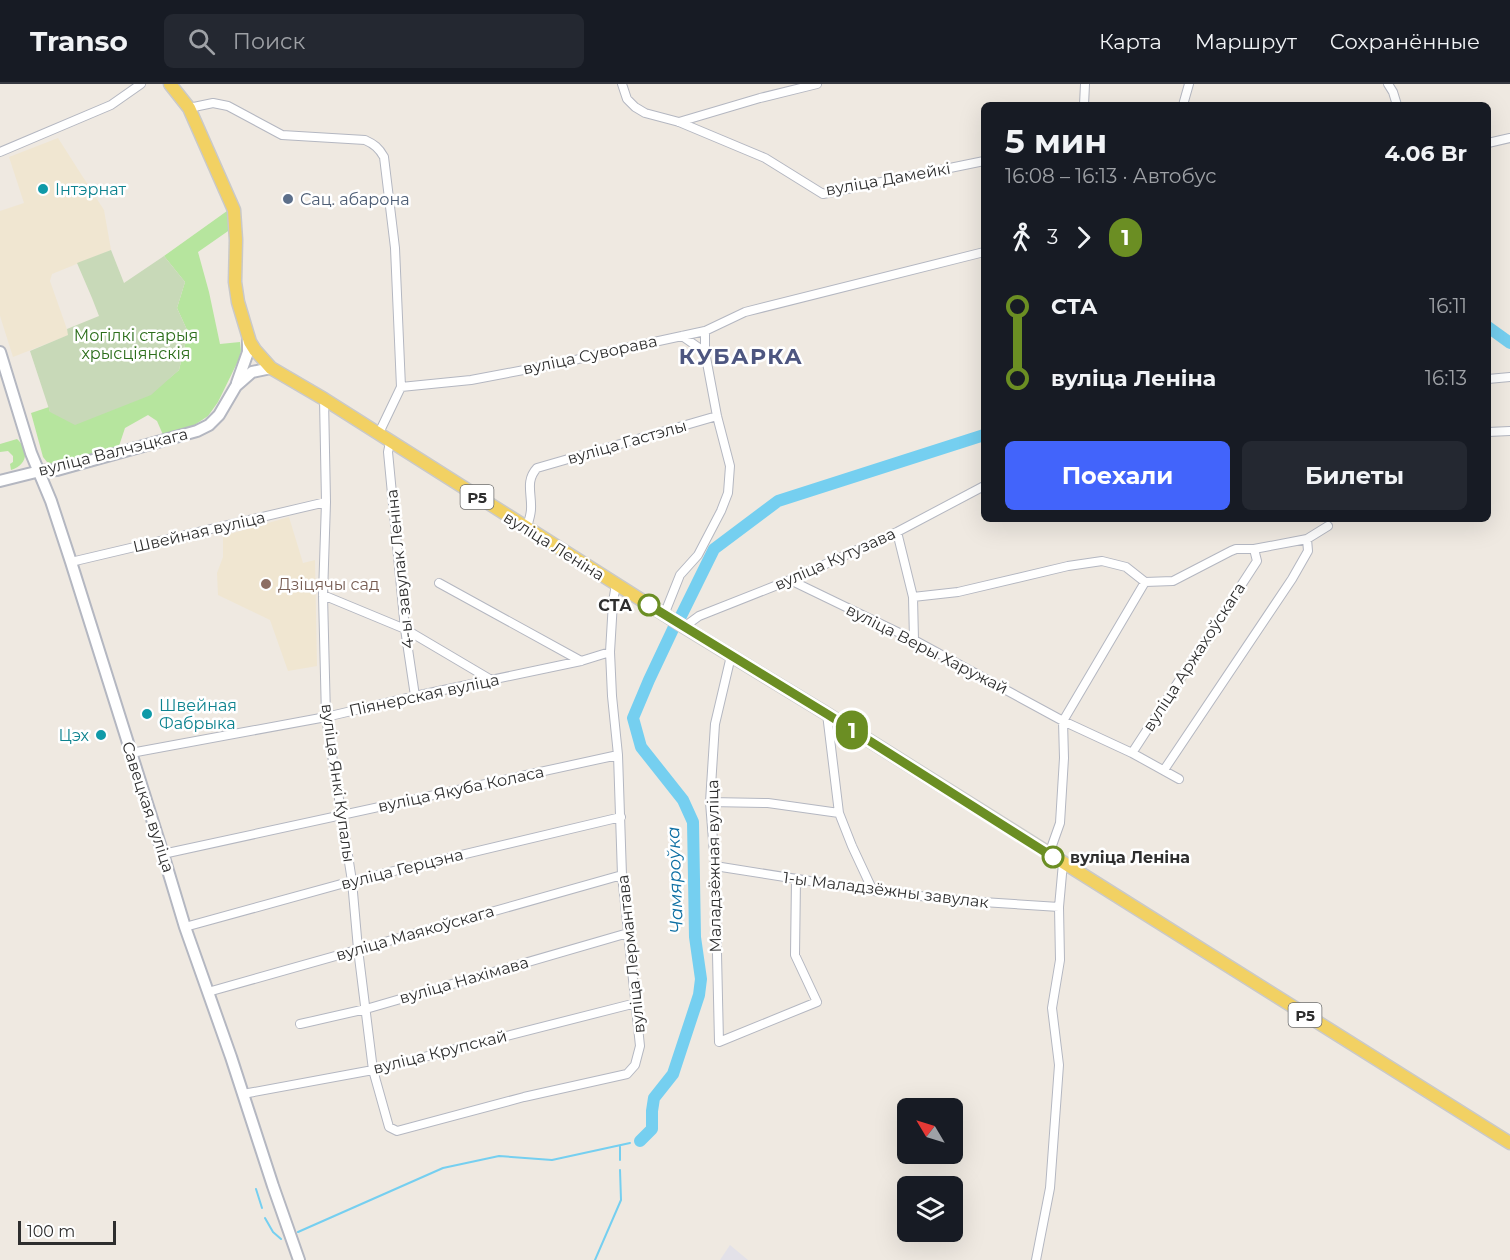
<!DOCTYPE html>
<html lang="ru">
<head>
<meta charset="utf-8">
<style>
	:root { --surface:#171b24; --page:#242831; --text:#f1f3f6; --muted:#9ea1a6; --line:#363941; --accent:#4264fb }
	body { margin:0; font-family:Montserrat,sans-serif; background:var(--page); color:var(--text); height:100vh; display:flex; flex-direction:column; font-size:22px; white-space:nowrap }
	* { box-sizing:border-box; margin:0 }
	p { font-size:20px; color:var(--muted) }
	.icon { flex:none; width:33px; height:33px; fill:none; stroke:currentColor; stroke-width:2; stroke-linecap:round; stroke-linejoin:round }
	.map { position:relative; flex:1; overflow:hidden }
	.panel { position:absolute; left:981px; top:18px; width:510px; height:420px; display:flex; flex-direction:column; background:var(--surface); border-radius:9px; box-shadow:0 6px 24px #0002 }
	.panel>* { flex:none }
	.badge { padding:0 12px; border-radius:20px; font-size:21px; line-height:39px }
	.needle { width:39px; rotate:308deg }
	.controls { position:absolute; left:897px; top:1014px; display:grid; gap:12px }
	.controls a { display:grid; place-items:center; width:66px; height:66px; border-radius:9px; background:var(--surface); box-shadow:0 6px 24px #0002; font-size:30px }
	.scale { position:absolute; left:18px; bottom:15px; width:98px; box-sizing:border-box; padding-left:6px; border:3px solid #2e2e2e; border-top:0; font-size:16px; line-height:21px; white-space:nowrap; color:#2e2e2e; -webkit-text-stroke:4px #fff; paint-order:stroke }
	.map>.badge { position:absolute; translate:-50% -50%; box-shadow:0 0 0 3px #fff }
	.legs { display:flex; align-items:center; gap:9px; height:66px; padding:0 24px; font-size:20px }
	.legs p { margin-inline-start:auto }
	.summary { display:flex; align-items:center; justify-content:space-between; height:102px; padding:0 24px }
	h1 { font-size:33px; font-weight:700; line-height:45px }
	.button { display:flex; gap:12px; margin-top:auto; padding:12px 24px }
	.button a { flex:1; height:69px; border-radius:9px; background:var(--accent); color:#fff; font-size:24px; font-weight:700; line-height:69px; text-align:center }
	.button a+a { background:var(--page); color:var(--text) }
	ul { padding:0 24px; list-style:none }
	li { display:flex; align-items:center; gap:21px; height:72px; font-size:22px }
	li i { display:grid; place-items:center; width:9px; height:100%; margin:0 8px; background:currentColor }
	li i::after { content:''; width:15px; height:15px; margin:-8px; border:4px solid; border-radius:50%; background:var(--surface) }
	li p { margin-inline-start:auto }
	li:first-child i { background:linear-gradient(#0000 50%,currentColor 0) }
	li:last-child i { background:linear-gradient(currentColor 50%,#0000 0) }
	header { display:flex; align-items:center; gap:36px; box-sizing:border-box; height:84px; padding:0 30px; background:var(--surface); border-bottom:2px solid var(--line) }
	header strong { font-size:28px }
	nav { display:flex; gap:33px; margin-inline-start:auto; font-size:21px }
	.search { width:420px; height:54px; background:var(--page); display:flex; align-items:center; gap:15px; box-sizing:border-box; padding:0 21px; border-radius:9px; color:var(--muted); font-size:22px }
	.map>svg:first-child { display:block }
</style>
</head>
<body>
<header>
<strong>Transo</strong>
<div class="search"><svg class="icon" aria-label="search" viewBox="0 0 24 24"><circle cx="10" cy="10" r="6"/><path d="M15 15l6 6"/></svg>Поиск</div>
<nav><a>Карта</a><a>Маршрут</a><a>Сохранённые</a></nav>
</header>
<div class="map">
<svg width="1510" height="1176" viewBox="0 0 1510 1176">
	<rect width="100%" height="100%" fill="#efe9e1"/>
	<path fill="#e3e1e8" d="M730,1161L748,1176H720Z"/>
	<path fill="#f0e6d1" d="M58,54L104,126L111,166L52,190L50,197L69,251L13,273L0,232V127L24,119L9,73Z
		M289,433L303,479L315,476L317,582L288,587L270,536L218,511L217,489L223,473V452Z"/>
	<path fill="#b6e59e" d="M227,127L231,145L198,168L209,208L220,260L240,258L241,267L239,275L218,318L208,332L187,346L164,353L157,337L148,331L125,344L118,365L58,382L47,378L43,373L31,329L49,323L50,328L166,297L179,286L188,248L177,224L185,198L164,172Z
		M17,355C29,366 28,381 11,386L10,380L13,378V372L8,367L0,368V360Z"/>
	<path fill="#c8d9b8" d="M111,166L124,199L164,172L185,198L177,224L188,248L179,286L151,311L75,341L50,328L30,267L68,251L67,245L99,232L92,214L77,179Z"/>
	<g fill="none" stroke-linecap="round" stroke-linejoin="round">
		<path stroke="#75cff0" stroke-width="2" d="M620,1062V1076
			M256,1105L262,1124
			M265,1134L273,1148L281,1155
			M298,1148L443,1084L499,1072L552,1076L630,1059
			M595,1176L621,1116L620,1086"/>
		<path stroke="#75cff0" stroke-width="12" d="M1488,243L1510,259
			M680,534L714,465L778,417L984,351
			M640,1057L652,1045V1027L654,1014L673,990L699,911L701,895L695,853L693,738L683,716L641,663L633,634L649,596L674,543"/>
		<g stroke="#b4b7c1" stroke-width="10">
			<path id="street" d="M622,0L627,15L635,23L645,29L679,38L765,74L823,110L984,77
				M1388,0L1393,8L1397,21
				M1084,21L1085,0
				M1183,21L1189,0
				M189,24L213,19L228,22L282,51L365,56C374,60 379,64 384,73L395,164L401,303L378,351
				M679,38L760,14L817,0
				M1488,59L1510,54
				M0,68L111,21L141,0
				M682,252L705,268
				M1488,295L1510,293
				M401,303L471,296L571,277L594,271L705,247L745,228L984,168
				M324,315L326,418L323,511L326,633L352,797L358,865L373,986L389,1043L397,1047L524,1013L627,990L635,981L640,962L622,791L618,671L612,612L610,568L613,518L616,500
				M1488,348L1510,347
				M390,358L388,368L405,545L415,612
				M527,444C528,438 531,431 531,425C532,410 525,397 537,384L717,332
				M897,448L913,513L914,556
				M1254,465L1307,455L1328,442
				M71,478L326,418
				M790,496L914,556L1063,637L1132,669L1179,695
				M439,499L581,577
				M323,511L405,545L493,597
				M913,513L958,508L1068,482L1102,477L1126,483L1145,498L1173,497L1231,467L1236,465H1254L1257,477L1132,669
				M664,531L680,491L698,471L721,427L728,409L730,382L717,332L705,268V247
				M684,543L699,532L790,496L897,448L984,402
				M731,572L715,640L710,718L715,782L719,958L817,918L795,871L796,795
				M827,630L839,729
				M131,669L326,633L415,612L581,577L610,568
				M1164,686L1292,495L1308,467L1307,455
				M710,718L768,719L839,729L852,762L873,807
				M163,770L618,671
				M1049,770L1060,739L1064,674L1063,637L1145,498
				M715,782L873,807L967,817L1059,823
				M185,843L352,797L621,733
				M208,908L622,791
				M300,940L366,925L628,849
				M243,1010L373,986L636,919
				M1036,1176L1050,1104L1059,981L1052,924L1060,876L1059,823L1063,779"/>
		</g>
		<g stroke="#b4b7c1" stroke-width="14">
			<path id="secondary" d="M0,268L31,369L51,417L71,478L163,770L185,843L231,973L273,1102L299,1176
				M237,299L248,268V254
				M0,397L40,387L57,386L197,347L209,341L219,331L236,302L252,288L271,284"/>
		</g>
		<g stroke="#c9c9c9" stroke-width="15">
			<path id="primary" d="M170,0L189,24L234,126L236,156L235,198L238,218L250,258L255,266L271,284L324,315L684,543L827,630L1510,1059"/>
		</g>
		<use href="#street" stroke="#fff" stroke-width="8"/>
		<use href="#secondary" stroke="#fff" stroke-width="10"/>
		<use href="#primary" stroke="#f2d163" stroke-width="12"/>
	</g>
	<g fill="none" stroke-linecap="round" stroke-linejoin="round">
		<g stroke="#fff" stroke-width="14">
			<path id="line-1" d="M649,521L827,630L1053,773"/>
		</g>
		<use href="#line-1" stroke="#6b8e23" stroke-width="9"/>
	</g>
	<g fill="#0f9aa8" stroke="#fff" stroke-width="2">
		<circle cx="43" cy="105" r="6"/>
		<circle cx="147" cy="630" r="6"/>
		<circle cx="101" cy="651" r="6"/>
	</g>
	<circle fill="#5c6f8a" stroke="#fff" stroke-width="2" cx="288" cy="115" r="6"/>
	<circle fill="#8d6e63" stroke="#fff" stroke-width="2" cx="266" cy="500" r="6"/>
	<g fill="#fff" stroke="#6b8e23" stroke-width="3">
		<circle cx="649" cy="521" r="10"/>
		<circle cx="1053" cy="773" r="10"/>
	</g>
	<g text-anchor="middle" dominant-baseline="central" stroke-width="5" stroke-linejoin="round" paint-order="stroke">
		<g fill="#fff" stroke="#6d6d6d" stroke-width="1.5">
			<rect x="460.5" y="401" width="33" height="24" rx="4.5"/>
			<rect x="1288.5" y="919" width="33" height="24" rx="4.5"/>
		</g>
		<g font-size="15" font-weight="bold" fill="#2e2e2e">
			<text x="477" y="413">Р5</text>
			<text x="1305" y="931">Р5</text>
		</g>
		<g font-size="16" fill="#2e2e2e" stroke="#fff">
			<text transform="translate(888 95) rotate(-10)">вуліца Дамейкі</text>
			<text transform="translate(590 271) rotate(-12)">вуліца Суворава</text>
			<text transform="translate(627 358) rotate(-16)">вуліца Гастэлы</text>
			<text transform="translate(113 368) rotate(-14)">вуліца Валчэцкага</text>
			<text transform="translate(199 448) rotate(-13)">Швейная вуліца</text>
			<text transform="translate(554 462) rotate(32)">вуліца Леніна</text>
			<text transform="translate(835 475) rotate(-24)">вуліца Кутузава</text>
			<text transform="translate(400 485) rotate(-96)">4-ы завулак Леніна</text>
			<text transform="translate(927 565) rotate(27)">вуліца Веры Харужай</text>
			<text transform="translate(1194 573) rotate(-57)">вуліца Аржахоўскага</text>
			<text transform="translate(424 611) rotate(-12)">Піянерская вуліца</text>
			<text transform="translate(338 699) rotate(82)">вуліца Янкі Купалы</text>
			<text transform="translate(461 705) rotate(-12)">вуліца Якуба Коласа</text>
			<text transform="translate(148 723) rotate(72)">Савецкая вуліца</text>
			<text transform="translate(714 782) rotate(-91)">Маладзёжная вуліца</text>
			<text transform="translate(402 785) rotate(-14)">вуліца Герцэна</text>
			<text transform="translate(886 806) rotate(7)">1-ы Маладзёжны завулак</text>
			<text transform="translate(415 849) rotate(-16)">вуліца Маякоўскага</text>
			<text transform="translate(631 870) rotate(-96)">вуліца Лермантава</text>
			<text transform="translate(464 896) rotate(-16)">вуліца Нахімава</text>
			<text transform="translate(440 968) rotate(-14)">вуліца Крупскай</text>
		</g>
		<g font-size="16" fill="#0d838f" stroke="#fff" text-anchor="start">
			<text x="55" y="105">Інтэрнат</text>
			<text x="159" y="621">Швейная<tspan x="159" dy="18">Фабрыка</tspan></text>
			<text x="89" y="651" text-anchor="end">Цэх</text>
		</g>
		<g font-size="16" fill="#4e5e75" stroke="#fff" text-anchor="start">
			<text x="300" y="115">Сац. абарона</text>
		</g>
		<g font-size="16" fill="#2c6e1b" stroke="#fff">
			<text x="136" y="251">Могілкі старыя<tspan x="136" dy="18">хрысціянскія</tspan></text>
		</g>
		<g font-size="16" fill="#785e54" stroke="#fff" text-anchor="start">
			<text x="278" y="500">Дзіцячы сад</text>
		</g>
		<g font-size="16" font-weight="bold" fill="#2e2e2e" stroke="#fff" text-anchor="end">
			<text x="632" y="521">СТА</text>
			<text x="1070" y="773" text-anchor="start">вуліца Леніна</text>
		</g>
		<g font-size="18" font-style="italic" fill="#0d6fa3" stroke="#fff">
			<text transform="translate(675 796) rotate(-92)">Чамяроўка</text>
		</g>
		<g font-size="22" font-weight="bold" letter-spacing="1.5" fill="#4d5680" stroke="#fff">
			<text x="741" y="272">КУБАРКА</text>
		</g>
	</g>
</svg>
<div class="controls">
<a><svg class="needle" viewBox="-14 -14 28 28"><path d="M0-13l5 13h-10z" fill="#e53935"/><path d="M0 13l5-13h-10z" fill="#9ea1a6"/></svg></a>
<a><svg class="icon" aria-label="layers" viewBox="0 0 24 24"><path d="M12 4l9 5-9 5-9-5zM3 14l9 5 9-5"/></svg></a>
</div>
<div class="scale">100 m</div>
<b class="badge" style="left:852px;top:646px;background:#6b8e23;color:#fff">1</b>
<section class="panel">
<div class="summary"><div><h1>5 мин</h1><p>16:08 – 16:13 · Автобус</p></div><b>4.06 Br</b></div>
<div class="legs"><svg class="icon" aria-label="walk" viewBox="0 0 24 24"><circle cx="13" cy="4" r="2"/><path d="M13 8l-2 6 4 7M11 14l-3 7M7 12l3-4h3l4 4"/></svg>3<svg class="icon" aria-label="forward" viewBox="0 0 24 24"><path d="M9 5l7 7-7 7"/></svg><b class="badge" style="background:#6b8e23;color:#fff">1</b></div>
<ul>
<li><i style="color:#6b8e23"></i><b>СТА</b><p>16:11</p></li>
<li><i style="color:#6b8e23"></i><b>вуліца Леніна</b><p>16:13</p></li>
</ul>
<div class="button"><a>Поехали</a><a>Билеты</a></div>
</section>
</div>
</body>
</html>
